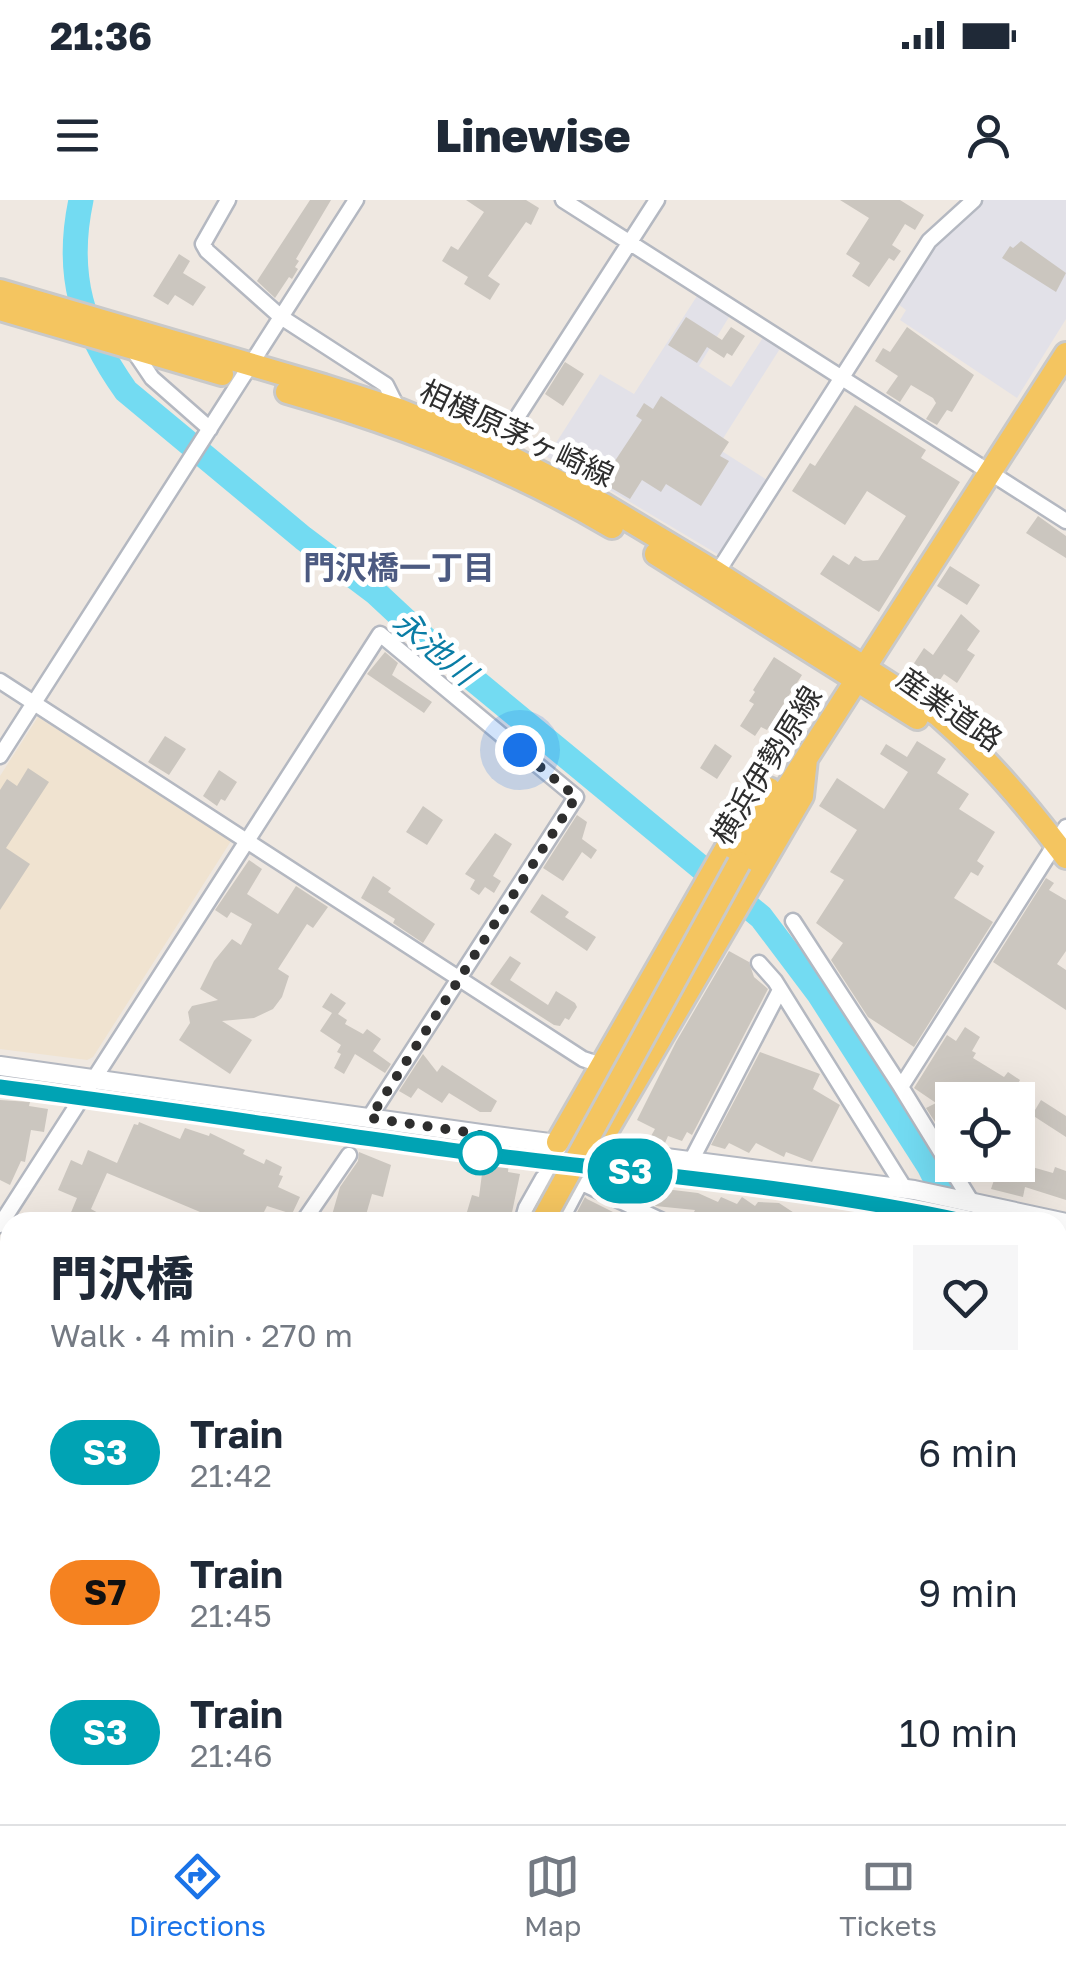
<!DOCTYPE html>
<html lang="en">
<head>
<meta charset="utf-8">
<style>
	:root { --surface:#fff; --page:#f6f6f7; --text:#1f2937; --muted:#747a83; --line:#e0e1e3; --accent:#1a73e8 }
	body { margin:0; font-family:"Golos Text","Noto Sans JP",sans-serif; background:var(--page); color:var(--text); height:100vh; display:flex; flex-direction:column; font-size:38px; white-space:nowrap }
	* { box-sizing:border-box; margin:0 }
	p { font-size:32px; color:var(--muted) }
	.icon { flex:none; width:55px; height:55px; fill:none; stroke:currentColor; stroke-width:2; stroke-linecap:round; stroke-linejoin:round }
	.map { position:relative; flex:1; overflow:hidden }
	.sheet { position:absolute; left:0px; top:1012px; width:1068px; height:612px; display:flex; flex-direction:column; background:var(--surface); border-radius:30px 30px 0 0; box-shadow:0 10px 40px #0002 }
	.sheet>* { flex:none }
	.badge { padding:0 20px; border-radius:32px; font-size:35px; line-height:65px }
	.fabs { position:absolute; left:935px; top:882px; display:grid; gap:20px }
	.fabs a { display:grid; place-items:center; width:100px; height:100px; border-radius:0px; background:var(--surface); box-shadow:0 10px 40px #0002; font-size:50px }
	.you { position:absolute; width:50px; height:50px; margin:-25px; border:8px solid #fff; border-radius:50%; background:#1a73e8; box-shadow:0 0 0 15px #1a73e833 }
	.map>.badge { position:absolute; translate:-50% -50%; box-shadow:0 0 0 5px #fff }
	.round { display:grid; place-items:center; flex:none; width:105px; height:105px; border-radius:0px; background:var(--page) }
	.headline { display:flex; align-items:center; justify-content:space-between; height:170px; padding:0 50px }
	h1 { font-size:48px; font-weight:800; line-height:75px }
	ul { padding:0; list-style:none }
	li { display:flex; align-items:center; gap:30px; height:140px; padding:0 50px }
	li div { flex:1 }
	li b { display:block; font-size:38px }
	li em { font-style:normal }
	li .badge { min-width:110px; font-weight:700; text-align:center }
	.status { display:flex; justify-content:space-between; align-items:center; height:70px; padding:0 50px; background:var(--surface); direction:ltr }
	.status svg { height:28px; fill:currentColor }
	header { display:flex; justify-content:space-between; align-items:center; height:130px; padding:0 50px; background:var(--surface); font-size:45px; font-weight:800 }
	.tabs { display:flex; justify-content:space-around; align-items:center; height:140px; border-top:2px solid var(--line); background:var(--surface); font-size:28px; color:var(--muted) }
	.tabs a { display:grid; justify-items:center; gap:5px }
	.tabs .current { color:var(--accent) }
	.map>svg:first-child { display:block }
</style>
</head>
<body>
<div class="status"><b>21:36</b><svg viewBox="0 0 49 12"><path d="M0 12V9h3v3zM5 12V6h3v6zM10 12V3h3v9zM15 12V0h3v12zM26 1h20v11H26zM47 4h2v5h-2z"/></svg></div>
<header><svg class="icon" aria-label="menu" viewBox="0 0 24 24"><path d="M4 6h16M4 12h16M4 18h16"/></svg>Linewise<svg class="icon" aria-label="person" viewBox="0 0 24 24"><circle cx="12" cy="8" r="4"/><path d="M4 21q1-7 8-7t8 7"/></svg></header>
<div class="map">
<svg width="1066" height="1624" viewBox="0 0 1066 1624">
	<rect width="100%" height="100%" fill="#efe8e1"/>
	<path fill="#e2e1e8" d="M984,0H1066V119L1017,198L900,120L906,110L898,104L932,51Z
		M697,96L729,117L699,166L731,187L764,136L781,147L717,248L767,280L719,355L615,293L547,257L600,174L634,194Z"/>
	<path fill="#f0e3d0" d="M38,517L231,641L93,857L87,860L0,849V576Z"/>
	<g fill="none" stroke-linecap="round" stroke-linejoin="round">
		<path stroke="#73dbf2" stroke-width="25" d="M81,0C65,75 82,129 126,191L303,338L376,393L434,447L761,717L819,794L929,966L957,1022"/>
	</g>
	<path fill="#cbc6bf" d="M310,0H331L296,59L299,61L295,67L298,69L292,79L289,77L275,98L257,81Z
		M466,0H526L539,8L531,25L526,22L488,76L500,84L490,100L464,84L468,77L442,61L451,46L458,50L484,12Z
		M840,0H900L924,15L915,30L905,24L892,45L901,51L894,61L889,58L869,87L852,76L860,63L846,54L869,18Z
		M1021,41L1066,73L1056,92L1002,58L1010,46L1013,48Z
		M179,54L190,61L183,73L206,87L193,106L175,95L168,105L153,96Z
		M686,117L722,140L731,127L745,136L732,156L727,153L724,158L707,147L697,163L668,145Z
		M907,127L974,175L952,212L947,210L937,225L926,219L936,203L933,198L911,185L900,202L886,193L898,176L875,161L883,148L890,152Z
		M565,162L584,174L563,206L545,194Z
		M661,196L729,242L720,256L729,261L701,306L666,284L661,292L642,280L630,299L601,282L642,220L636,216L644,203L653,209Z
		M855,205L926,250L921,258L960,282L879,412L820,374L833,355L849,365L855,356L863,361L878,360L906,316L867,291L845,325L792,291L810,263L815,266Z
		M1038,316L1066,336V358L1026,333Z
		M950,366L980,385L967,405L937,386Z
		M961,414L980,431L967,450L975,455L957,483L944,474L933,490L907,474L924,448L933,455Z
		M385,452L398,463L392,475L432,502L424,513L367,474Z
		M774,457L802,475L767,530L761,527L755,536L740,526L754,504L749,501L755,492L753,490Z
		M165,536L186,549L169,575L148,562Z
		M917,541L946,559L937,573L969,594L959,609L995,632L977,661L984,666L978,676L971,672L954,698L993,722L914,847L868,817L831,760L843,743L816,723L844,680L830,672L857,630L819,606L837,578L884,609L908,572L880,554L886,544L907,557Z
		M715,544L732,556L717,579L700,568Z
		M28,568L49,582L6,648L30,664L0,710V590L7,579L17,586Z
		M219,570L237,582L225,601L221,599L217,606L203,596Z
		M423,606L443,620L427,645L406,632Z
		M577,615L587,622L582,639L597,650L591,659L582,652L563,681L543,668Z
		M495,633L512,644L493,676L501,681L494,693L485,687L479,695L470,689L475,680L465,674Z
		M249,660L262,669L247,694L278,714L296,686L328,707L313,728L307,724L278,769L289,776L282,797L273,809L254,818L222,821L252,840L230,874L179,840L190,823L188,812L192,806L218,800L200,789L214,761L232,739L241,745L252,724L231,712L227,718L215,710Z
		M373,676L391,688L388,692L435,724L423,743L393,723L395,719L361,698Z
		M1046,678L1054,683L1049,690L1066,700V751L1057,764L1066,770V810L993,762Z
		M542,694L569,712L565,717L596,737L587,751L530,712Z
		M729,751L749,762L754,777L768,789L692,935L687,932L682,941L668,936L665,943L651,936L655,929L637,920L676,842Z
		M510,756L521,763L510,780L548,805L556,791L575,803L577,807L569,820L565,818L560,826L554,825L490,784Z
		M331,793L346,803L338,814L347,820L345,824L363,834L367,829L381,839L373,851L391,864L385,873L355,854L344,874L334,868L341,854L337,852L341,845L320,831L332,813L322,807Z
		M965,827L980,837L972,851L976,853L973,858L1004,877L1008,872L1020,880L1008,900H976L955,887L943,905L949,917L944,920L950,929L944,936L926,908L936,903L914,888L947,835L956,841Z
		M760,852L820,874L813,889L840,905L812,962L786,952L784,957L756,943L749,953L729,943L725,949L711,945Z
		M423,854L437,872L442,865L497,901L491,912H480L449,893L442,903L418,888L411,898L399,891Z
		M0,900L30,902L29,906L48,909L44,932L31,930L25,962L21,961L10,985L0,980Z
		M1041,900L1066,916V937L1032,915Z
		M139,922L180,939L185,928L209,936L210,933L245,950L243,954L264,964L266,959L282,967L279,975L283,976L278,987L300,997L292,1014L267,1006L259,1022H224L107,973L91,1009L100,1014L96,1022H67L77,998L58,990L71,960L82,965L88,950L117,963L134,924L138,925Z
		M359,952L391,965L383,997L372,994L364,1022H330L340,987L358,961Z
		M484,958L509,962L508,972L520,974L510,1022H464L472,995L479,997Z
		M999,965H1025L1053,973L1055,967L1066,971V1000L1025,987L1023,997L991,989Z
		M657,988L698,993L718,1002L721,997L737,1004L742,997L755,1006L758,1002L779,1003L808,1022H706L692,1016L695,1010L655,1006Z
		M585,997L587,999L633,1022H572Z"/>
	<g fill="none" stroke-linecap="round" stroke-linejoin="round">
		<g stroke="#b4b8c1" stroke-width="19">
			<path id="minor" d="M228,0L203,44L207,51L281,117L386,185L398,209
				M563,0L1066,321
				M131,147L152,178L210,229
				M496,250L657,0
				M717,373L929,41L974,0
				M0,481L583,859L604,866
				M0,556L356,0
				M793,721L901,887L971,1001
				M759,763L775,781L905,989
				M901,887L1066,627
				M691,961L780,790
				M303,1022L349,955
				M522,1022L526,1008L543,978L586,985L665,1022
				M560,1022L580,984
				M0,1025L380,434L576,597L369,918
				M1058,1104L1066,1099
				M0,1221L10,1228
				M1058,1227L1066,1232
				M1058,1260L1066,1296
				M1058,1387L1066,1390
				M0,1481L10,1450
				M1058,1497L1066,1534
				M0,1532L10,1536
				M1058,1565L1066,1543
				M778,1615L791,1624
				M1000,1615L1017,1624
				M0,1620L11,1624
				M161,1624L165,1615
				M343,1624L349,1615
				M695,1624L701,1615
				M1035,1624L1037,1615"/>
		</g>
		<g stroke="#b4b8c1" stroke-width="22">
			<path id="tertiary" d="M0,866L481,934L914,990L1066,1023"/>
		</g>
		<g stroke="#c9c9c9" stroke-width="28">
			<path id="primary" d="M0,91L324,186L399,210L496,250L604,305L717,373L938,515C986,557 1028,606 1066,657
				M0,109L222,174
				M287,192C399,224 511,267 612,327
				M656,354L917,518
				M739,663L1066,154
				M558,942L726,649L769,589
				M597,947L802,596L806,559
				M212,1624L217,1615"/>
		</g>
		<use href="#minor" stroke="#fff" stroke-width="14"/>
		<use href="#tertiary" stroke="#fff" stroke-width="18"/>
		<use href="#primary" stroke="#f4c560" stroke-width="22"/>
		<g stroke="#a3a8b8" stroke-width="8">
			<path id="rail" d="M0,887C155,907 310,932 465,952C633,973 803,986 968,1022
				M1058,1045L1066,1048"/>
		</g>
		<use href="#rail" stroke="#fff" stroke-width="4" stroke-dasharray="11" stroke-linecap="butt"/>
		<g stroke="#c9c9c9" stroke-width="28" stroke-linecap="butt">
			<path id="primary-bridge" d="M542,1022L739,663"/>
		</g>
		<use href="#primary-bridge" stroke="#f4c560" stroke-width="22"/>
	</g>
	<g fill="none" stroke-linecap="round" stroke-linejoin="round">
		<g stroke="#fff" stroke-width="22">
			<path id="line" d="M0,887C155,907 310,931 465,952C632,973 803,986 967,1022"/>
		</g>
		<use href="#line" stroke="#00a3b4" stroke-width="15"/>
		<path stroke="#2e2e2e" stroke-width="10" stroke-dasharray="0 18" d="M480,953V934L370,918L576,597L520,550"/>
	</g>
	<circle fill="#fff" stroke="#00a3b4" stroke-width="5" cx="480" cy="953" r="20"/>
	<g text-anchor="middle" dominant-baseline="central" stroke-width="10" stroke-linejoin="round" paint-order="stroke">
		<g font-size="30" fill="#2e2e2e" stroke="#fff">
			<text transform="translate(517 233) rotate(25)">相模原茅ヶ崎線</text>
			<text transform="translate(950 509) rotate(35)">産業道路</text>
			<text transform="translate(766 565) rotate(-58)">横浜伊勢原線</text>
		</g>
		<g font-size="32" font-weight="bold" fill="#4c5a81" stroke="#fff">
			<text x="399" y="367">門沢橋一丁目</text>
		</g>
		<g font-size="32" font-style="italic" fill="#0a7da5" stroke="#fff">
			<text transform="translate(435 447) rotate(40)">永池川</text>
		</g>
	</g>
</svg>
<div class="fabs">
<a><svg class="icon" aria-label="locate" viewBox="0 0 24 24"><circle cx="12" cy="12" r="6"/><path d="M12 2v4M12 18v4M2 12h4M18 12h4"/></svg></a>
</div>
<div class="you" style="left:520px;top:550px"></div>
<b class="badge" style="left:630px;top:971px;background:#00a3b4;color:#fff">S3</b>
<section class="sheet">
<div class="headline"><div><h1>門沢橋</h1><p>Walk · 4 min · 270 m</p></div><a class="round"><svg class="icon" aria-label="heart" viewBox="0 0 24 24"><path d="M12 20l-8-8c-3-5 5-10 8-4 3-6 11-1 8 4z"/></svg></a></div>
<ul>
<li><span class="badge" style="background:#00a3b4;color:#fff">S3</span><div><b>Train</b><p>21:42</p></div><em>6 min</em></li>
<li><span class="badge" style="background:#f58220;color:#111">S7</span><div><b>Train</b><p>21:45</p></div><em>9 min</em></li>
<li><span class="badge" style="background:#00a3b4;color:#fff">S3</span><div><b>Train</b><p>21:46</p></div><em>10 min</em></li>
</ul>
</section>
</div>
<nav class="tabs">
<a class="current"><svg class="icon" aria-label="directions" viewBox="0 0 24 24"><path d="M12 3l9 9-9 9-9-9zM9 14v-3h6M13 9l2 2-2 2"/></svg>Directions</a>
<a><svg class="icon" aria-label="map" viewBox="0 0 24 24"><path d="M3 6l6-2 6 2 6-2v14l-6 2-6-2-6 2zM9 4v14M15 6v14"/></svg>Map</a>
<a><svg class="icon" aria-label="tickets" viewBox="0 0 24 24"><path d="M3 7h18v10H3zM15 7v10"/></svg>Tickets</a>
</nav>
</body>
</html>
